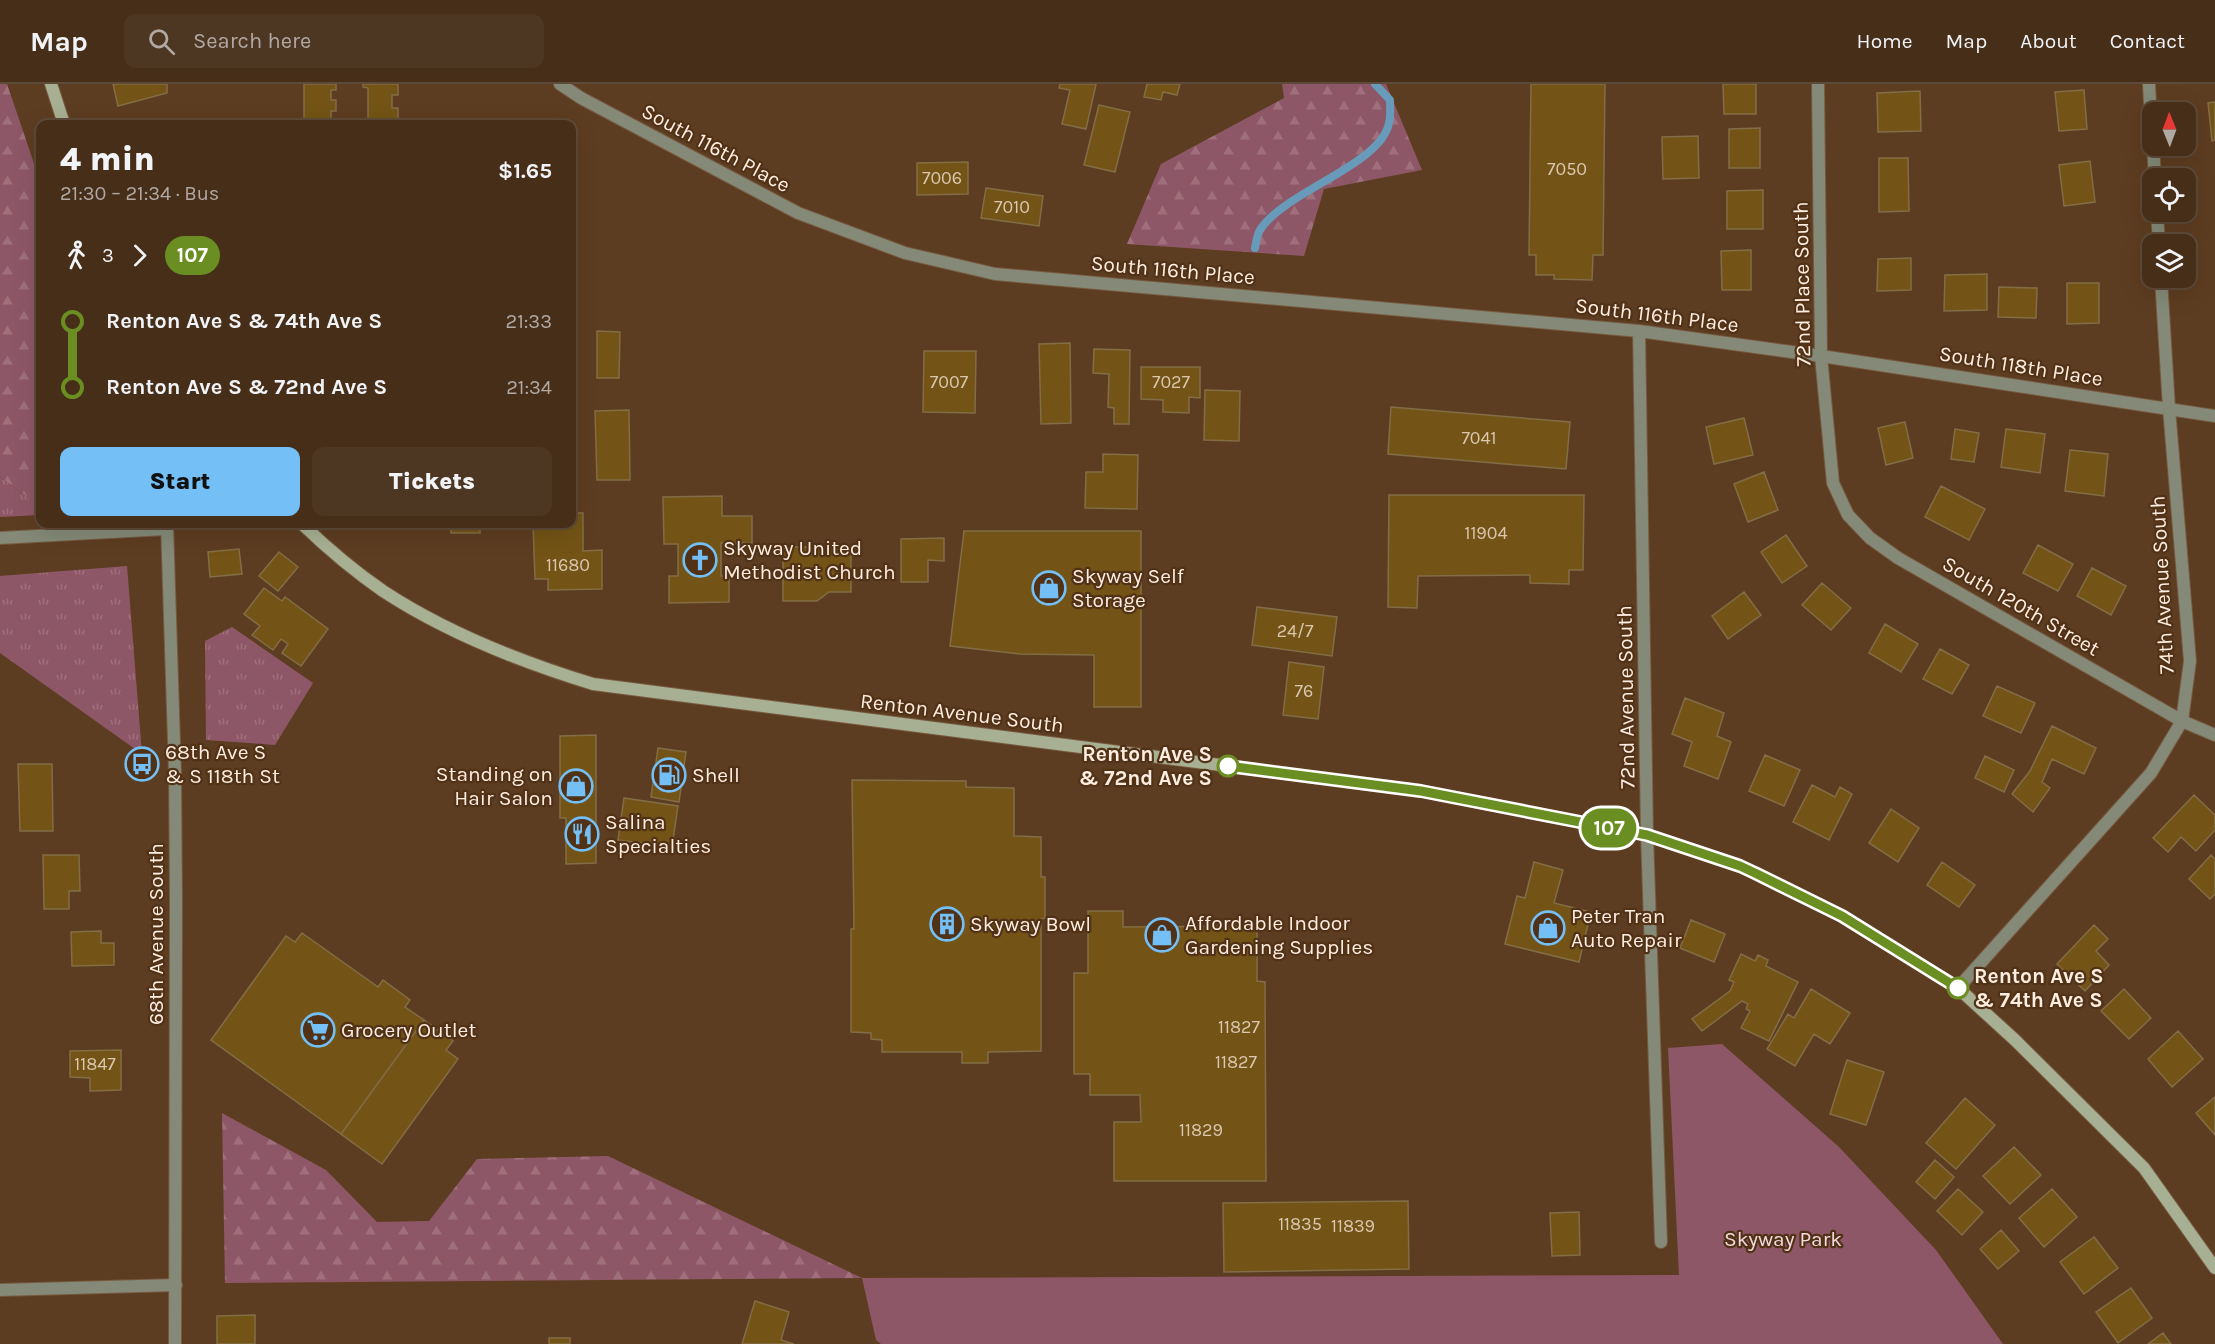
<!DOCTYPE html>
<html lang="en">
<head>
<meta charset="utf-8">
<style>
	:root { --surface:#462e19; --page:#4d3622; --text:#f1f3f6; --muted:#b0a8a2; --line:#5e4a38; --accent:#74c0f6 }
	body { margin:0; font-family:Karla,sans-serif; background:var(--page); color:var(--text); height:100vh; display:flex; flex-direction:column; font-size:22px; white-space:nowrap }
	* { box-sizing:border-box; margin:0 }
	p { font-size:20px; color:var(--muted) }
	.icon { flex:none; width:33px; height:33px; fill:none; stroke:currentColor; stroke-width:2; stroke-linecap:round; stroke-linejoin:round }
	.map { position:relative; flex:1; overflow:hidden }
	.panel { position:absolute; left:36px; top:36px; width:540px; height:408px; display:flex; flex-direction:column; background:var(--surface); border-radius:12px; box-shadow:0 6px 24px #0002,0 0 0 2px var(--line) }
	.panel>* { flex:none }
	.badge { padding:0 12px; border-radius:20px; font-size:21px; line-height:39px }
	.needle { width:39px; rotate:359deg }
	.tools { position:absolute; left:2142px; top:18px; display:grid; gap:12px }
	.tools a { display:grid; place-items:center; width:54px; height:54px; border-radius:12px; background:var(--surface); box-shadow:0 6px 24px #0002,0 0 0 2px var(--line); font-size:30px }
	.map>.badge { position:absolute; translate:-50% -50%; box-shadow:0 0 0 3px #fff }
	.legs { display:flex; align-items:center; gap:9px; height:66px; padding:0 24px; font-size:20px }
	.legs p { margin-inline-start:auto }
	.head { display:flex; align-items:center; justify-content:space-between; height:102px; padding:0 24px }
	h1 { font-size:33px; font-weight:800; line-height:45px }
	.action { display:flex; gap:12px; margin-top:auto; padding:12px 24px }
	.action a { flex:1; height:69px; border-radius:12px; background:var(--accent); color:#111; font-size:24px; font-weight:800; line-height:69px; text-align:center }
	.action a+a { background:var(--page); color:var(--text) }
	ul { padding:0 24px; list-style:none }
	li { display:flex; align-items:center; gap:21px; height:66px; font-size:22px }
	li i { display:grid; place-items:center; width:9px; height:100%; margin:0 8px; background:currentColor }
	li i::after { content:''; width:15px; height:15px; margin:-8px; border:4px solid; border-radius:50%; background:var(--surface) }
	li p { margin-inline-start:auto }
	li:first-child i { background:linear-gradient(#0000 50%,currentColor 0) }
	li:last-child i { background:linear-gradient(currentColor 50%,#0000 0) }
	header { display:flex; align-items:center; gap:36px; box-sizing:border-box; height:84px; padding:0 30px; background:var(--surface); border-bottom:2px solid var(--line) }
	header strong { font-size:28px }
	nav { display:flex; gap:33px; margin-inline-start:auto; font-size:21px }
	.search { width:420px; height:54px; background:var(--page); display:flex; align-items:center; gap:15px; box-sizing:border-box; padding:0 21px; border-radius:12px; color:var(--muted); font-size:22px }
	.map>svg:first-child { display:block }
</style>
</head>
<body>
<header>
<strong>Map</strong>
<div class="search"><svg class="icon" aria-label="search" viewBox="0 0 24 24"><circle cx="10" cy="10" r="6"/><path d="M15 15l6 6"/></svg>Search here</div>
<nav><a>Home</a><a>Map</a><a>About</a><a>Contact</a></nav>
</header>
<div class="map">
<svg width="2215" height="1260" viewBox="0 0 2215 1260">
	<defs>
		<pattern id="grass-tufts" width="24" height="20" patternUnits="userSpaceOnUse" patternTransform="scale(1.5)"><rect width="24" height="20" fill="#8e5767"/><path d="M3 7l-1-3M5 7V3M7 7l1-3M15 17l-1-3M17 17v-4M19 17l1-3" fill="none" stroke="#9f6f7c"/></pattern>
		<pattern id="forest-firs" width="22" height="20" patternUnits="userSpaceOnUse" patternTransform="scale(1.5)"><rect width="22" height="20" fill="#8e5767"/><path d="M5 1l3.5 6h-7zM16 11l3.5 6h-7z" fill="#9f6f7c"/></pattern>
	</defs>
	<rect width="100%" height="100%" fill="#5d3d21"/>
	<path fill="url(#grass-tufts)" d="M0,393L40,422V431L0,433Z
		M127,482L142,670L0,569V492Z
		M232,543L313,599L275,661L206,656L205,557Z"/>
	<path fill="url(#forest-firs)" d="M0,0H7L40,97V422L0,393Z
		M1282,0H1386L1422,86L1324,105L1304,172L1127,160L1161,80L1284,14Z
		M222,1029L326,1086L377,1138L429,1137L477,1075L608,1072L862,1194L225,1199Z"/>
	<path fill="#8e5767" d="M1722,960L1839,1063L1936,1166L2003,1260H881L876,1256L862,1194L1679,1191L1668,964Z"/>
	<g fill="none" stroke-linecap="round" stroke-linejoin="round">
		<path stroke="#689bba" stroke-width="8" d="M1255,164C1256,159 1257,151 1260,146C1285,107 1381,81 1389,39C1391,32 1390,24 1390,16L1375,0"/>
	</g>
	<path fill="#735416" stroke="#836d46" stroke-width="1.5" d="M113,0H167V9L118,22Z
		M304,0H336V6H331V16H336V27H331V40H304Z
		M363,0H398V11H392V24H398V40H364L368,39V4L363,3Z
		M1060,0H1096L1086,45L1062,40L1070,6L1059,4Z
		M1147,0H1180L1177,11L1163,8L1161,16L1144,13Z
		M1531,0H1605L1603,171H1593L1592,196L1554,195V191H1536V171H1529Z
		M1723,0H1756V30H1724Z
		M2084,6L2087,45L2059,47L2055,8Z
		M1920,7L1921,47L1878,48L1877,9Z
		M2215,18V56L2212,57L2208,19Z
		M1099,21L1130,28L1115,88L1084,81Z
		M1760,44V84H1729V45Z
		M1698,52L1699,94L1663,95L1662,53Z
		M1879,74H1908L1909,127L1879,128Z
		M2090,77L2095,118L2064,122L2059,81Z
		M968,78V110L917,111V79Z
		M986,104L1043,112L1039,142L981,134Z
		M1763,106V145H1727V107Z
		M1751,166V206H1722L1721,167Z
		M1911,174V206L1877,207L1878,175Z
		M1987,190V226L1944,227L1945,191Z
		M2067,199H2099V239L2067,240Z
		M1999,203L2037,204L2036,234L1998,233Z
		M597,247L620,248L619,294H597Z
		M1070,259L1071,339L1041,340L1039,260Z
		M1094,265L1130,266L1129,340H1114V324L1108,323L1109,290L1093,289Z
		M924,267H976L975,329L923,328Z
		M1141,283H1200V314L1189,313V329L1163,328V316L1141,315Z
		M1205,306L1240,307L1239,357L1204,356Z
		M1391,323L1570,338L1566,385L1388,370Z
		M629,326L630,396H597L595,327Z
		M1744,334L1753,371L1714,380L1706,343Z
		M1905,338L1913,374L1886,381L1878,344Z
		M1955,345L1979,349L1974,378L1951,375Z
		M2006,345L2045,350L2040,389L2001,383Z
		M2070,366L2108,370L2104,412L2065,407Z
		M1103,370L1138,371L1137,425L1085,424L1086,388H1103Z
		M1764,388L1778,426L1748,438L1734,400Z
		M1941,402L1985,425L1969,456L1925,433Z
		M1389,411H1584L1583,486H1569V500L1530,499V491L1418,492L1417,524L1388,523Z
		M722,412V432H752V459H721V492H729V518L669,519V492H678V460H664L663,413Z
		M572,429H583V467L602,466V505L548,506V495H535L533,440H572Z
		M451,440H480V449H451Z
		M964,447H1141V623H1094V571L1020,570L950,562Z
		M1786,451L1807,482L1782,499L1761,468Z
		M944,454V477L928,476V498H901V455Z
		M2038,461L2073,480L2058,507L2023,489Z
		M783,463H851V508H829L817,517H783Z
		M239,465L242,490L210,493L208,468Z
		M279,468L298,483L278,507L259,492Z
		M2092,484L2126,502L2111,531L2077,512Z
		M1822,499L1851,524L1831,546L1802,521Z
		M264,504L282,517L285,513L328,545L301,582L282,569L288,560L281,555L273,566L252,551L260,542L244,530Z
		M1744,508L1761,531L1728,555L1712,532Z
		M1257,523L1337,533L1332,572L1252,561Z
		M1885,540L1918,560L1901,588L1869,569Z
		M1940,565L1969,581L1952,610L1923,595Z
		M1289,578L1324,583L1318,635L1283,631Z
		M1997,602L2035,619L2021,649L1983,632Z
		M1685,614L1724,629L1717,652L1731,658L1718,695L1684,682L1692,658L1672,650Z
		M2052,642L2096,664L2084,690L2052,675L2042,698L2050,704L2033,728L2012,710L2030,687Z
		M596,651V779L566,780V734H560V652Z
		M658,664L686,668L679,718L651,713Z
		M1765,671L1800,686L1784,722L1749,707Z
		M1985,672L2014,686L2004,708L1975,694Z
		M18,680H52L53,747H20Z
		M852,696L966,697V703L1014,704V752L1041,753V793H1045V834L1041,835V967L988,968V979H962V968H882V956L871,955V949L851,948V845H854Z
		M1812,701L1835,713L1840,703L1852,710L1829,756L1793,738Z
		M2194,711L2215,731V746L2196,767L2181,753L2168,768L2153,754Z
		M624,714L678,722L672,763L618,756Z
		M1891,725L1919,744L1898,778L1869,759Z
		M43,771H79L80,807H69V825H44Z
		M2211,771L2215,775V810L2210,815L2189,795Z
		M1534,778L1563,786L1554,819L1591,828L1579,878L1505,860L1517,812L1525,814Z
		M1942,778L1975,801L1959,823L1927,801Z
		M1088,827H1123V843L1257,842V897L1265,898L1266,1097H1114V1038H1141L1140,1011H1090V990H1074V889H1088Z
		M1691,836L1725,850L1714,878L1680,864Z
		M2094,841L2108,855L2096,867L2109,881L2085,907L2057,880Z
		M101,847V859H114V881L72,882L71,848Z
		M302,849L378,903L383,896L410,916L405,923L424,936L341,1050L211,956L286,852L295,858Z
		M1741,870L1755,877L1758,871L1768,876L1766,882L1798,898L1769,957L1741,944L1750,927L1746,925L1748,920L1742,917L1702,947L1692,935L1730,907L1734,898L1729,896Z
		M1811,905L1850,929L1830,960L1814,950L1795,982L1767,965L1788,930L1794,934Z
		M2124,905L2151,934L2129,955L2101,927Z
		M424,936L453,957L446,966L458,975L382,1080L341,1050Z
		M2178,947L2203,975L2172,1003L2148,975Z
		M121,966V1006L90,1007V994L70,993V967Z
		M1847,976L1884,988L1866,1041L1830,1030Z
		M2215,1013V1051L2196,1029Z
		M1965,1014L1995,1041L1956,1085L1926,1059Z
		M2014,1063L2041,1091L2010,1120L1983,1092Z
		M1935,1076L1954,1093L1935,1115L1916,1098Z
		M1958,1105L1983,1128L1962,1151L1937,1127Z
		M2052,1105L2077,1133L2044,1163L2019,1134Z
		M1408,1117L1409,1185L1224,1188L1223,1119Z
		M1579,1128L1580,1171L1552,1172L1550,1129Z
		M2001,1146L2019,1167L1998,1185L1980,1165Z
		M2094,1153L2118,1184L2084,1210L2060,1178Z
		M2131,1204L2152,1234L2118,1259L2096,1228Z
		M755,1217L789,1228L781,1256L794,1260H742Z
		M255,1231V1260H217V1232Z
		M2163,1249L2171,1260H2148Z
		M549,1254H570V1260H549Z"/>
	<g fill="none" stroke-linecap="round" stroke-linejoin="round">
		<g stroke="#775940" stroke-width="14">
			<path id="minor" d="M560,0L581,14L798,129L905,169L995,190L1639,247L1821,272L2215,332
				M1818,0L1821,272L1833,399L1848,431L1870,454L1898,474L2182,637L2215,651
				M1639,247L1647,751L1661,1158
				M0,454L166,445
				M0,1206L176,1201"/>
		</g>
		<g stroke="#775940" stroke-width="14">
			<path id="tertiary" d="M2149,0L2152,59
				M2153,62L2155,94
				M2157,128L2159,160
				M167,440L175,689L176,816L175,1260
				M1958,904L2151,689L2182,637L2190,577L2169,324L2161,194"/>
		</g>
		<g stroke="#775940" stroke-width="14">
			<path id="secondary" d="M51,0L64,40
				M302,440C327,464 354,487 383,507C447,549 521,578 593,600L1421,707L1647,751L1740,782L1842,832L1958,904L2015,956L2144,1084L2215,1184"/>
		</g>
		<use href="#minor" stroke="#848a77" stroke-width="12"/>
		<use href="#tertiary" stroke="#848a77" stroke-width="12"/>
		<use href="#secondary" stroke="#a7b092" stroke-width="12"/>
	</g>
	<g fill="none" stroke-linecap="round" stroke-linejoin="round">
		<g stroke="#fff" stroke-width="14">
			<path id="line-1" d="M1228,682L1421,707L1647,751L1740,782L1755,789L1842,832L1958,904"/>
		</g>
		<use href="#line-1" stroke="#6b8e23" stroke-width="9"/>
	</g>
	<defs>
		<g id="church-ring" transform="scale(1.725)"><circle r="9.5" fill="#523216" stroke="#74c0f6" stroke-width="1.5"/><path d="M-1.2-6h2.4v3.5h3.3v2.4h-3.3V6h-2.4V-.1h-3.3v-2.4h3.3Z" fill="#74c0f6"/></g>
		<g id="shop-ring" transform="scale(1.725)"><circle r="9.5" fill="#523216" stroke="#74c0f6" stroke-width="1.5"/><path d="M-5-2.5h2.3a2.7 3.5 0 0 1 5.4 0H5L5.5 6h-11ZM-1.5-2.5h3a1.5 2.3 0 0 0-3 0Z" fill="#74c0f6"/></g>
		<g id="bus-ring" transform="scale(1.725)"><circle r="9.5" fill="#523216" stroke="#74c0f6" stroke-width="1.5"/><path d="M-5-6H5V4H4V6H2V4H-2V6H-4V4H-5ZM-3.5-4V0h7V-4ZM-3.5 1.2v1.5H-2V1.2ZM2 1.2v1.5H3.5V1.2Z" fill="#74c0f6"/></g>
		<g id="fuel-ring" transform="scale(1.725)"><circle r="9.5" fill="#523216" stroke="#74c0f6" stroke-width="1.5"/><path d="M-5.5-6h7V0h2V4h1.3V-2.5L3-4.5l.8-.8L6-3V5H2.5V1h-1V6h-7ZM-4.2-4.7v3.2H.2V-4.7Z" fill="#74c0f6"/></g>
		<g id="restaurant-ring" transform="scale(1.725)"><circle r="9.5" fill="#523216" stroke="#74c0f6" stroke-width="1.5"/><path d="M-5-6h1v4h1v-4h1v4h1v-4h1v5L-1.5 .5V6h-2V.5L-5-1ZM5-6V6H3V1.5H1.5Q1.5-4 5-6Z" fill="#74c0f6"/></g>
		<g id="building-ring" transform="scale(1.725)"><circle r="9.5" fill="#523216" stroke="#74c0f6" stroke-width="1.5"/><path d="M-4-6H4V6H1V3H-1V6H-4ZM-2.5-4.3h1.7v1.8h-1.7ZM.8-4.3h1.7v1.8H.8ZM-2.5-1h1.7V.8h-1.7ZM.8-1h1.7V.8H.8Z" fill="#74c0f6"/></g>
		<g id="supermarket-ring" transform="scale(1.725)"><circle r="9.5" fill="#523216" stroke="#74c0f6" stroke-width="1.5"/><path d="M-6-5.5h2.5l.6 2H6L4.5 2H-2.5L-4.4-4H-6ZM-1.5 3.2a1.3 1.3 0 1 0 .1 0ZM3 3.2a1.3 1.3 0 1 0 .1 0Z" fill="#74c0f6"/></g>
	</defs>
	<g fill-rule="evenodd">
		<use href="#church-ring" x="700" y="476"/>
		<use href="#shop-ring" x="1049" y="504"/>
		<use href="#bus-ring" x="142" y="680"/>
		<use href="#fuel-ring" x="669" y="691"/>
		<use href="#shop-ring" x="576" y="702"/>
		<use href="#restaurant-ring" x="582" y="750"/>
		<use href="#building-ring" x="947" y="840"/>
		<use href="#shop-ring" x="1548" y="844"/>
		<use href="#shop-ring" x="1162" y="851"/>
		<use href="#supermarket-ring" x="318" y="946"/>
	</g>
	<g fill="#fff" stroke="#6b8e23" stroke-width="3">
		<circle cx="1228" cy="682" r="10"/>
		<circle cx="1958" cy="904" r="10"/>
	</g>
	<g text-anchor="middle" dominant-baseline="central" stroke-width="4.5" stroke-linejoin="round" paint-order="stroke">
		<g font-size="18" fill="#dbc7ae">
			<text x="1567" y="85">7050</text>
			<text x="942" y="94">7006</text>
			<text x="1012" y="123">7010</text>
			<text x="949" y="298">7007</text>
			<text x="1171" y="298">7027</text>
			<text x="1479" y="354">7041</text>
			<text x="1486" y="449">11904</text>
			<text x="568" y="481">11680</text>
			<text x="1295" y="547">24/7</text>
			<text x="1304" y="607">76</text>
			<text x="1239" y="943">11827</text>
			<text x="1236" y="978">11827</text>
			<text x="95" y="980">11847</text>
			<text x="1201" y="1046">11829</text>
			<text x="1300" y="1140">11835</text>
			<text x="1353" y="1142">11839</text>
		</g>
		<g font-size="21" fill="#feede1" stroke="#523216">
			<text transform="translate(716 64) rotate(28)">South 116th Place</text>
			<text transform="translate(1173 186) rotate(5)">South 116th Place</text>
			<text transform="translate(1802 200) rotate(-91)">72nd Place South</text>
			<text transform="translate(1657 231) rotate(7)">South 116th Place</text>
			<text transform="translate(2021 282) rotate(9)">South 118th Place</text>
			<text transform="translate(2162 501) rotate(-93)">74th Avenue South</text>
			<text transform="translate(2021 522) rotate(30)">South 120th Street</text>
			<text transform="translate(1626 613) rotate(-91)">72nd Avenue South</text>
			<text transform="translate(962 629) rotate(7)">Renton Avenue South</text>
			<text transform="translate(156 850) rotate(-90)">68th Avenue South</text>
		</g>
		<g font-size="21" fill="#feede1" stroke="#523216" text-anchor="start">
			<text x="723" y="464">Skyway United<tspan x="723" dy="24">Methodist Church</tspan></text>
			<text x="1072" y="492">Skyway Self<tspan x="1072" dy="24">Storage</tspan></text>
			<text x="165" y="668">68th Ave S<tspan x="165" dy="24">&amp; S 118th St</tspan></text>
			<text x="553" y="690" text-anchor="end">Standing on<tspan x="553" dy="24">Hair Salon</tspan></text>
			<text x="692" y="691">Shell</text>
			<text x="605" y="738">Salina<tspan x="605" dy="24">Specialties</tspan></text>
			<text x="1571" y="832">Peter Tran<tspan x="1571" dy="24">Auto Repair</tspan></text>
			<text x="1185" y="839">Affordable Indoor<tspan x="1185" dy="24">Gardening Supplies</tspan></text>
			<text x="970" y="840">Skyway Bowl</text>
			<text x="341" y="946">Grocery Outlet</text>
		</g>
		<g font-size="21" font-weight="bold" fill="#feede1" stroke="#523216" text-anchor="end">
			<text x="1212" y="670">Renton Ave S<tspan x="1212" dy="24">&amp; 72nd Ave S</tspan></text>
			<text x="1974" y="892" text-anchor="start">Renton Ave S<tspan x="1974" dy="24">&amp; 74th Ave S</tspan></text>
		</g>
		<g font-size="21" fill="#f1d9df" stroke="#523216">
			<text x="1783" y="1155">Skyway Park</text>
		</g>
	</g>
</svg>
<div class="tools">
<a><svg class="needle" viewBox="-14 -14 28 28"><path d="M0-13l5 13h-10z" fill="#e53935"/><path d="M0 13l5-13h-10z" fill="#b0a8a2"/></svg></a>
<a><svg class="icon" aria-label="locate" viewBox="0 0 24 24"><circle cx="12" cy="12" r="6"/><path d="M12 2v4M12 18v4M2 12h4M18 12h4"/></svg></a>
<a><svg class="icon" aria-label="layers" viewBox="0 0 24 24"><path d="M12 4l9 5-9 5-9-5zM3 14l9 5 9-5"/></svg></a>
</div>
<b class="badge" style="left:1609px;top:744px;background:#6b8e23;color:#fff">107</b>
<section class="panel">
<div class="head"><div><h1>4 min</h1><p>21:30 – 21:34 · Bus</p></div><b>$1.65</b></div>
<div class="legs"><svg class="icon" aria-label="walk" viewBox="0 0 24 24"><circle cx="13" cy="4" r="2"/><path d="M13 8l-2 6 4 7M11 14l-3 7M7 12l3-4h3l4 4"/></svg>3<svg class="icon" aria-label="forward" viewBox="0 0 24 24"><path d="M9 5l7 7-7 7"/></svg><b class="badge" style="background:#6b8e23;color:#fff">107</b></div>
<ul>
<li><i style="color:#6b8e23"></i><b>Renton Ave S &amp; 74th Ave S</b><p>21:33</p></li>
<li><i style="color:#6b8e23"></i><b>Renton Ave S &amp; 72nd Ave S</b><p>21:34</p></li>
</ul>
<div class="action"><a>Start</a><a>Tickets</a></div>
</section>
</div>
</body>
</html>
